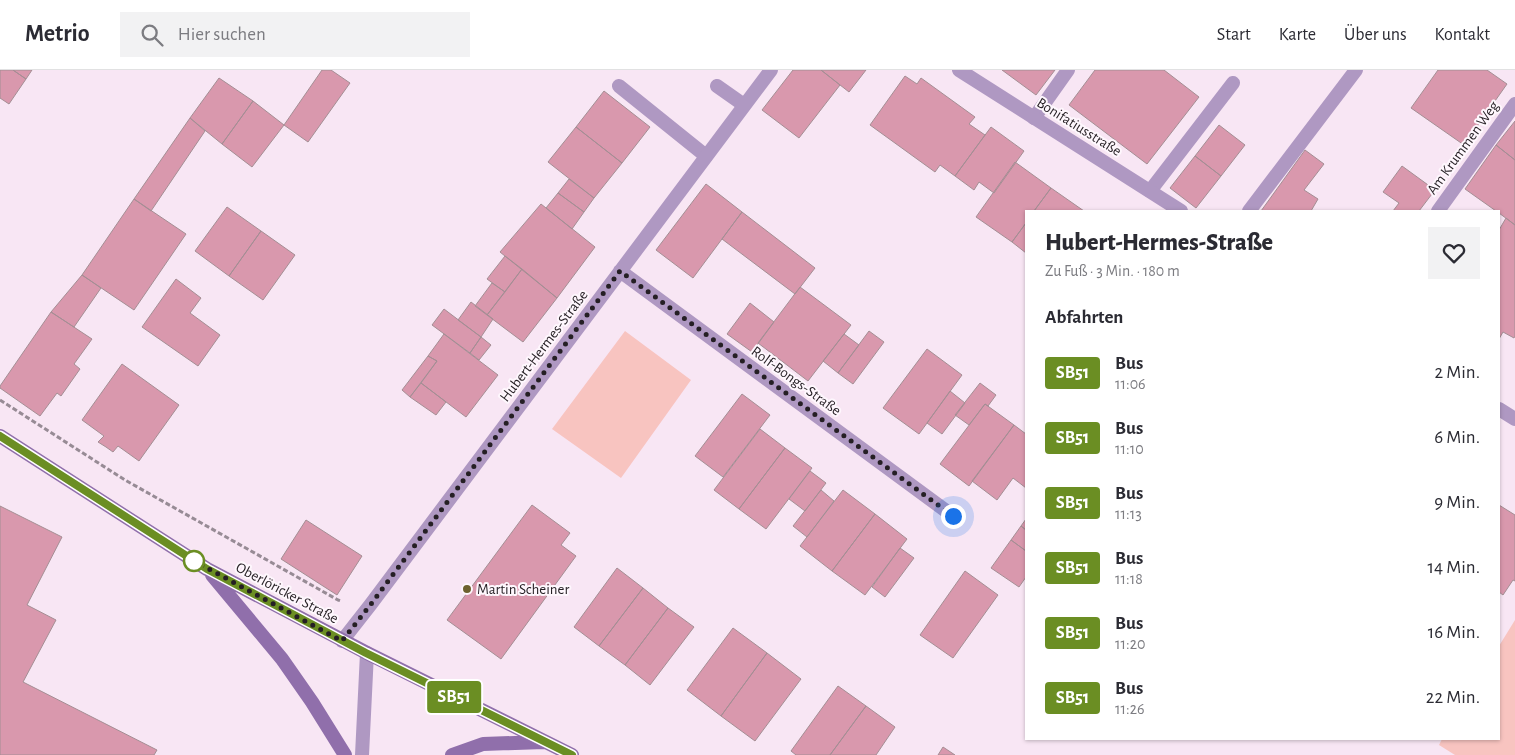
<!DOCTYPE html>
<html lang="de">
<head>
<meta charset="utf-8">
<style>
	:root { --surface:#fff; --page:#f2f2f3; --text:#2b2b33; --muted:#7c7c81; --line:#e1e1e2 }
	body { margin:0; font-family:"Alegreya Sans",sans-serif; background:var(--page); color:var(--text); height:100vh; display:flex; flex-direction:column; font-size:19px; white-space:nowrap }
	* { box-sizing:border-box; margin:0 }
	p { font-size:16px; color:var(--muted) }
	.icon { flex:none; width:28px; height:28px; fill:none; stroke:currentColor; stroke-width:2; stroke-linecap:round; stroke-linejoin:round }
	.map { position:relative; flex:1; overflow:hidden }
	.side { position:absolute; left:1025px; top:140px; width:475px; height:530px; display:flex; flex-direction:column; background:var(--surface); border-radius:0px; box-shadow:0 1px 4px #0004 }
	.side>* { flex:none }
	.badge { padding:0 10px; border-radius:4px; font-size:18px; line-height:32px }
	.you { position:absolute; width:25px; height:25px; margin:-12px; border:4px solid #fff; border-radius:50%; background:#1a73e8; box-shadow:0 0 0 8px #1a73e833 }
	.map>.badge { position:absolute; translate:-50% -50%; box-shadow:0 0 0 2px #fff }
	h2 { padding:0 20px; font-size:19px; line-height:45px }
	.round { display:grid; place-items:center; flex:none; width:52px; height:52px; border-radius:0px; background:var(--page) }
	.overview { display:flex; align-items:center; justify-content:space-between; height:85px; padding:0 20px }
	h1 { font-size:24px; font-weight:800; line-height:38px }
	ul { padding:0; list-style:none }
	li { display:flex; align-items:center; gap:15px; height:65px; padding:0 20px }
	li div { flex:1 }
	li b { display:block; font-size:19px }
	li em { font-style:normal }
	li .badge { min-width:55px; font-weight:700; text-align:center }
	header { display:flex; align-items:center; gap:30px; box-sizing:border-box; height:70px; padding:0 25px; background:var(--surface); border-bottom:1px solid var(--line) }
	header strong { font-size:24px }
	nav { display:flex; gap:28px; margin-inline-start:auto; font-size:18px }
	.search { width:350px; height:45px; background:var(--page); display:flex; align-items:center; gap:12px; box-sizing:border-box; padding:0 18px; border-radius:0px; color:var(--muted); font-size:19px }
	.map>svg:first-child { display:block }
</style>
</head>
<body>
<header>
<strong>Metrio</strong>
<div class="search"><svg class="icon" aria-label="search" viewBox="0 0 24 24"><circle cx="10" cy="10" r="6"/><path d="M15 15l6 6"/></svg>Hier suchen</div>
<nav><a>Start</a><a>Karte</a><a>Über uns</a><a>Kontakt</a></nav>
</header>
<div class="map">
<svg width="1515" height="685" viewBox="0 0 1515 685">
	<rect width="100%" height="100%" fill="#f8e6f4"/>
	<path fill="#f8c4c0" d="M625,261L691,310L621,408L552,359Z
		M1515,550V685H1455L1439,675L1442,669H1499V576Z"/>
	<path fill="#d998ad" stroke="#a48e94" d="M0,0H13L26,9L9,34L0,28Z
		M13,0H32L26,9Z
		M322,0H331L350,13L308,72L284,55Z
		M793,0H821L840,15L799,68L762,40Z
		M821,0H866L849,22Z
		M1002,0H1055L1036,25Z
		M1095,0H1164L1199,27L1147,94L1069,35Z
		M1438,0H1487L1507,14L1464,75L1411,38Z
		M905,6L917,14L921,8L975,47L969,54L985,65L955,106L940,95L935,102L870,55Z
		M219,8L253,31L222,74L190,48Z
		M604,21L650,57L622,93L576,57Z
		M253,31L284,55L252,97L222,74Z
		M190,48L205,61L151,141L134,129Z
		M1515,51V90L1496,75Z
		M1219,55L1245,75L1221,106L1195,86Z
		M576,57L622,93L594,128L548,92Z
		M991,57L1024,81L994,123L979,112L974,120L955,106Z
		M1496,75L1515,90V155L1499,143V141H1496L1465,119Z
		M1305,80L1324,94L1304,120L1318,129L1311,141H1261Z
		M1195,86L1221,106L1196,138L1170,118Z
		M1015,92L1051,118L1034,141H1026V153L1012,172L976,147Z
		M1402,96L1435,120L1419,141H1393L1399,133L1383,122Z
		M569,109L594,128L584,142L558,123Z
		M706,114L742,142L693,208L656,180Z
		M1051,118L1084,141H1034Z
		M558,123L584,142L572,159L546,138Z
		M134,129L186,164L134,240L82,205Z
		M541,134L595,177L557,228L500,182Z
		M227,137L261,161L229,206L195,181Z
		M742,142L815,198L795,224L722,169Z
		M1506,148L1515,155V266L1514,268L1503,262L1499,269V160Z
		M1026,153V183L1012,172Z
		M261,161L295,185L263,230L229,206Z
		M505,186L522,199L505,222L487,209Z
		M522,199L557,228L523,272L487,245Z
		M82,205L101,218L74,257L51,242Z
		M176,209L201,228L190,243L220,265L198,296L142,257Z
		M492,213L505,222L487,245L475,236Z
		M800,217L851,255L808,311L758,273Z
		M471,232L493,249L481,267L458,250Z
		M750,233L774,252L752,282L727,264Z
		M444,239L481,267L470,283L432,255Z
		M51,242L92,269L74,294L80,299L61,326L57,323L40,346L0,318V316Z
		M869,261L884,272L853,314L838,303Z
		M444,264L498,305L466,347L421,313L437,291L428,286Z
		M844,264L859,275L838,303L823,291Z
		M481,267L491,275L479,290L470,283Z
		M927,279L962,305L919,364L883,338Z
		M428,286L437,291L410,327L402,320Z
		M122,294L179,335L139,391L118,376L113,382L106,377L98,372L104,366L82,350Z
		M421,313L446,332L436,345L410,327Z
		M980,313L996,325L988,336L985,334L969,355L955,345Z
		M950,321L965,333L942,364L927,353Z
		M742,324L770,345L723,407L695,386Z
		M985,334L1014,355L969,416L940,394Z
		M1014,355L1026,364V418L1013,408L997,430L972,411Z
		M760,359L785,378L739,439L714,420Z
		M785,378L812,398L766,459L739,439Z
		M810,401L826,413L805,441L789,429Z
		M821,420L834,431L807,467L793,456Z
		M843,420L875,444L832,501L800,476Z
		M532,435L570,463L561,475L576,486L501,589L447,550Z
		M1499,435L1515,445V511L1513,510L1503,525L1499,522Z
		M0,436L62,467L27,535L56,550L23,612L157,680L154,685H0Z
		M875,444L907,469L865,525L832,501Z
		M1026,449V460L1021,456Z
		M306,450L362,486L337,525L281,489Z
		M1021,456L1026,460V481L1011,470Z
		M1011,470L1026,481V507L1019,517L991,498Z
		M900,478L914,488L885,527L872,517Z
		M617,498L643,518L599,576L574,557Z
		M965,501L998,525L953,588L920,565Z
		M643,518L668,538L625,595L599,576Z
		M668,538L694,557L650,615L625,595Z
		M733,558L767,583L721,646L687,620Z
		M767,583L801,609L755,671L721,646Z
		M838,616L866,636L830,685H796L791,681Z
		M866,636L895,657L876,685H830Z
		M943,677L955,685H938Z"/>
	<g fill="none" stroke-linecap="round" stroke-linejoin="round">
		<path stroke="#978b95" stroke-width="3" stroke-dasharray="5 2.5" stroke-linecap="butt" d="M0,330L125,410L338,530L341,531"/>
		<path stroke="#af98c2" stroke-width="14" d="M619,16L706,86
			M717,16L744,35
			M1034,48L1068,0
			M1150,121L1233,13
			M1249,141L1356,0"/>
		<path stroke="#af98c2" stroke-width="14" d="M959,0L1181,141
			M1438,141L1515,34
			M620,201L953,446
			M1499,339L1515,349
			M342,571L371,534L771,0"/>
		<path stroke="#af98c2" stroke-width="14" d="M362,685L367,583"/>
		<path stroke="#906fab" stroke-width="14" d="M0,366L207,499L367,583L572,685
			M212,505L282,589L312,632L345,685
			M452,685L483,674L544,672"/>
	</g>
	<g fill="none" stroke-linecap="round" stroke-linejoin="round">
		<g stroke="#fff" stroke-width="11">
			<path id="line" d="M0,366L207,499L366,583L572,685"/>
		</g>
		<use href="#line" stroke="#6b8e23" stroke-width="8"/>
		<path stroke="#251f24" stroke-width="5" stroke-dasharray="0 9" d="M194,491L342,571L371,534L620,201L953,446"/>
	</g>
	<circle fill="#fff" stroke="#6b8e23" stroke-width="2.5" cx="194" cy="491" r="10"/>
	<circle fill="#6d612e" stroke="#fef7fd" stroke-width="2" cx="467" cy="519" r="5"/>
	<g text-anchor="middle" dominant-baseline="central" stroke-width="4" stroke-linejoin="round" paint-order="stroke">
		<g font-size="15" fill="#251f24" stroke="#fef7fd">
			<text transform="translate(1079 57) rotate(32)">Bonifatiusstraße</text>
			<text transform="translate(1463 78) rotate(-54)">Am Krummen Weg</text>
			<text transform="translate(544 276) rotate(-53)">Hubert-Hermes-Straße</text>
			<text transform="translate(796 311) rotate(36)">Rolf-Bongs-Straße</text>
			<text transform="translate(287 523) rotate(28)">Oberlöricker Straße</text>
		</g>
		<g font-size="15" fill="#251f24" stroke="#fef7fd" text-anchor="start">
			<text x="477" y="519">Martin Scheiner</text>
		</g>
	</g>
</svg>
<div class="you" style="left:953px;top:446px"></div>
<b class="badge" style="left:454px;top:627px;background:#6b8e23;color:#fff">SB51</b>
<section class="side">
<div class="overview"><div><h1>Hubert-Hermes-Straße</h1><p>Zu Fuß · 3 Min. · 180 m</p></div><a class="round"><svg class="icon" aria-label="heart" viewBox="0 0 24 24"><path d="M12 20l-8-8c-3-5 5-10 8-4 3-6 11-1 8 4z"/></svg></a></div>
<h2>Abfahrten</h2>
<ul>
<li><span class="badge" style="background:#6b8e23;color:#fff">SB51</span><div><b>Bus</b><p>11:06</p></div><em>2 Min.</em></li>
<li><span class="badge" style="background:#6b8e23;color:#fff">SB51</span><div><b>Bus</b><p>11:10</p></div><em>6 Min.</em></li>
<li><span class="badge" style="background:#6b8e23;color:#fff">SB51</span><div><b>Bus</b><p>11:13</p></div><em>9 Min.</em></li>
<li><span class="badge" style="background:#6b8e23;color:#fff">SB51</span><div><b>Bus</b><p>11:18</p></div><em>14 Min.</em></li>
<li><span class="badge" style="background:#6b8e23;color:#fff">SB51</span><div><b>Bus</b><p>11:20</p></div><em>16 Min.</em></li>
<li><span class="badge" style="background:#6b8e23;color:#fff">SB51</span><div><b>Bus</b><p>11:26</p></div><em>22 Min.</em></li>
</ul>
</section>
</div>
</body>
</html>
